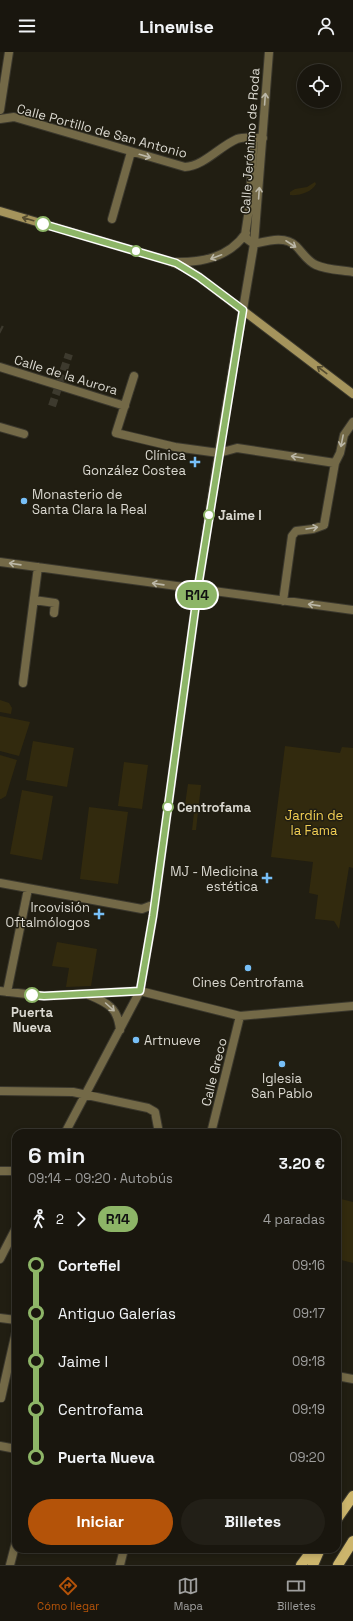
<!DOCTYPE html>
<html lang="es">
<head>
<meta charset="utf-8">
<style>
	:root { --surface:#19160e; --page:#221f17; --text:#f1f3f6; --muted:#9f9f9e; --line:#37352e; --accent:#b45309 }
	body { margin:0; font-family:"Space Grotesk",sans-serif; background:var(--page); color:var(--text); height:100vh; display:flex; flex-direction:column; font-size:15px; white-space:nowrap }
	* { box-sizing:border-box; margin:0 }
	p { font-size:13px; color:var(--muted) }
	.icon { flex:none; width:22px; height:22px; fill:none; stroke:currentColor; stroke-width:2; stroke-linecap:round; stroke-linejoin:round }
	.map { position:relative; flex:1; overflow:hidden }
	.side { position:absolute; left:12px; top:1077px; width:329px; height:424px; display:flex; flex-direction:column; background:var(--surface); border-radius:12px; box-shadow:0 2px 6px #0003,0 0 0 1px var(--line) }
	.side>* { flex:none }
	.badge { padding:0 8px; border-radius:13px; font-size:14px; line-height:26px }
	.controls { position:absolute; left:297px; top:12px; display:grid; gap:8px }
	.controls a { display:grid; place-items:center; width:44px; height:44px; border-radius:50%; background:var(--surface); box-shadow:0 2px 6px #0003,0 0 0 1px var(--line); font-size:20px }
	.map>.badge { position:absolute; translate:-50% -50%; box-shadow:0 0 0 2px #fff }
	.legs { display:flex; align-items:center; gap:6px; height:44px; padding:0 16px; font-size:13px }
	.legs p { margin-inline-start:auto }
	.summary { display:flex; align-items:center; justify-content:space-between; height:68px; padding:0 16px }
	h1 { font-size:22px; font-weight:800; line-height:30px }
	.button { display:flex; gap:8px; margin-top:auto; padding:8px 16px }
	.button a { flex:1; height:46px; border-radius:24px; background:var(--accent); color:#fff; font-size:16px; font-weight:800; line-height:46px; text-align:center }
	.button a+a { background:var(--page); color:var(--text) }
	ul { padding:0 16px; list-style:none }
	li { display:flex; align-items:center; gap:14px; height:48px; font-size:15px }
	li i { display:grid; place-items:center; width:6px; height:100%; margin:0 5px; background:currentColor }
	li i::after { content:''; width:10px; height:10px; margin:-5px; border:3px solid; border-radius:50%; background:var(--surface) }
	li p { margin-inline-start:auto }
	li:first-child i { background:linear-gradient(#0000 50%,currentColor 0) }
	li:last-child i { background:linear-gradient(currentColor 50%,#0000 0) }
	header { display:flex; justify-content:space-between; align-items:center; height:52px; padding:0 16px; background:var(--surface); font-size:18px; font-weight:800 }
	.dock { display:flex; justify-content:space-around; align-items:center; height:56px; border-top:1px solid var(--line); background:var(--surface); font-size:11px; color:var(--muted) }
	.dock a { display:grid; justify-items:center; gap:2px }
	.dock .current { color:var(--accent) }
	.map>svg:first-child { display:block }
</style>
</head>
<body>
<header><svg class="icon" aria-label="menu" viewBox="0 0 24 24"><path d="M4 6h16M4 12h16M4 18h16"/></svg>Linewise<svg class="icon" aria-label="person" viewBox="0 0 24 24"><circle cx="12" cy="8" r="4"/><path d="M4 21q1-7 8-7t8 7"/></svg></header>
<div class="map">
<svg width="353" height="1513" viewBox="0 0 353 1513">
	<rect width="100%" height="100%" fill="#211e12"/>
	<path fill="#322a0e" d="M315,130L316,132C312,140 299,144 290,143V140L295,137L307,135Z
		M0,648L9,651L12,656L11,662L0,660Z
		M0,664L30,670L19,704L0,699Z
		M33,689L74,696L67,735L26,728Z
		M285,694L340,701L342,695L353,696V816L349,815L339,877L334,869L315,867L318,843L309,841L313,810L271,805Z
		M0,703L17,708L6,744L1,747H0Z
		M124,710L148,713L142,757L118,754Z
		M188,732L201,733L196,778H192L194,761L184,760Z
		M22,738L53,744L42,808L10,802Z
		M89,755L128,760L118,832L80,827Z
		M57,890L97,897L91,934L66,935L69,916L52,914Z
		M337,1146L353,1150V1211L337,1207Z"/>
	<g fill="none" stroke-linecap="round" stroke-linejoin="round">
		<path stroke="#3d3a2e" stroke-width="8" stroke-dasharray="8 4" stroke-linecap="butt" d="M0,277L2,278
			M60,330L69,302
			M52,354L58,336"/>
		<g stroke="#3b382d" stroke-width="10">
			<path id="street" d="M0,58L9,0
				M0,67L14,65L185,115C204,114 220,94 237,87C245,84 255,86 263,86
				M254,86L249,157L245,183L247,187L254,192
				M112,167L131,100
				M254,192C267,189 285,183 296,194C303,201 307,209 316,213C327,218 341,218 353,220
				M173,210C201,211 229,206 246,181
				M0,315L125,354
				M134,324L116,381L175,395L219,401L237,396L335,411
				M0,375L24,382
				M0,510L353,558
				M34,548L55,551L54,561
				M283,549L292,484L296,479L313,477L324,473L335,411L340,401L344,383L353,370
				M23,631L38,515
				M0,831L142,857L155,852
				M0,939L44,944L140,939L240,964L353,954
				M7,940L28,837
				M89,943C108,951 118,956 120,978
				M0,1039L73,1040L148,1056L155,1060L159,1081
				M65,1081L140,939L153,864L199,529L222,381L254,192L269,0
				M211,1081L240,964
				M0,1119H16
				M0,1207L16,1176
				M0,1266L16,1268
				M337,1324L353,1327
				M1,1346L16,1280
				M0,1394L16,1397
				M10,1513L16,1490
				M120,1513L124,1497"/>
		</g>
		<g stroke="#3b382d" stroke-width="10">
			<path id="secondary" d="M0,159L169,209L184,215L199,225L353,342"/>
		</g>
		<g stroke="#3b382d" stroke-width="12">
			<path id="primary" d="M337,1467L353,1444
				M301,1513L313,1497
				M313,1513L320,1497
				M338,1513L353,1489"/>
		</g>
		<use href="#street" stroke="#736947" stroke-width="8"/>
		<use href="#secondary" stroke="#a5945c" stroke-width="8"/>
		<use href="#primary" stroke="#ccb56c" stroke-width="10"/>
	</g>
	<defs><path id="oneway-shaft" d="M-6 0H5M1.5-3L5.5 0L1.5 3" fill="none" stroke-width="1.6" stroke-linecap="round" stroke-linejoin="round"/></defs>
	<g stroke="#bbb7a7">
		<use href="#oneway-shaft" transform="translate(265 47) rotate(-86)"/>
		<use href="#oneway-shaft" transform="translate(145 104) rotate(16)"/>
		<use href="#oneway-shaft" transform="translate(259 141) rotate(-86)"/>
		<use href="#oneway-shaft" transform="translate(291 192) rotate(33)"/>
		<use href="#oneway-shaft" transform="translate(216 205) rotate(159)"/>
		<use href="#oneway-shaft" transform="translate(342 389) rotate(101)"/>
		<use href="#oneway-shaft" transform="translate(297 405) rotate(-171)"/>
		<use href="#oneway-shaft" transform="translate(312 476) rotate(-9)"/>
		<use href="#oneway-shaft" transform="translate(15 512) rotate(-172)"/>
		<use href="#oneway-shaft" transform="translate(158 532) rotate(-172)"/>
		<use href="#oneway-shaft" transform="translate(314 553) rotate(-172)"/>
		<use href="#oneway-shaft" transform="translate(110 955) rotate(42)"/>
	</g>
	<g stroke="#564d30">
		<use href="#oneway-shaft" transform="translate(28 167) rotate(-164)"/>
		<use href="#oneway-shaft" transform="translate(322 318) rotate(-143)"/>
	</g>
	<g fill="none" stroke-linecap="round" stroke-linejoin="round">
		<g stroke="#fff" stroke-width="9">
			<path id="line-1" d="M32,943L44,944L140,939L153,864L199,529L243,258L199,225L176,211L43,172"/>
		</g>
		<use href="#line-1" stroke="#8db567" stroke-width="6"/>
	</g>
	<g fill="#fff" stroke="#8db567" stroke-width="2">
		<circle cx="43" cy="172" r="7"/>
		<circle cx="136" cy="199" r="5"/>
		<circle cx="209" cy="463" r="5"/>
		<circle cx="168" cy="755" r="5"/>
		<circle cx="32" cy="943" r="7"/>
	</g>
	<g fill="#77bff7" stroke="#211e12" stroke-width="1.5">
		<path d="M193 404h4v4h4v4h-4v4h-4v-4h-4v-4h4z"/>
		<circle cx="24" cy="449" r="4"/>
		<path d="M265 820h4v4h4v4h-4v4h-4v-4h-4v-4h4z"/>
		<path d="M97 856h4v4h4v4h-4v4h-4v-4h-4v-4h4z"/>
		<circle cx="248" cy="916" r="4"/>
		<circle cx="136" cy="988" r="4"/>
		<circle cx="282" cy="1012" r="4"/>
	</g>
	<g text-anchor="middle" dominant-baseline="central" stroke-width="3" stroke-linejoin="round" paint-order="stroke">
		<g font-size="13" fill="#dad8d0" stroke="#211e12">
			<text transform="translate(102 79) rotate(15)">Calle Portillo de San Antonio</text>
			<text transform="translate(250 89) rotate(-86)">Calle Jerónimo de Roda</text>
			<text transform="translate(66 323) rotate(17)">Calle de la Aurora</text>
			<text transform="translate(214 1020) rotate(-76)">Calle Greco</text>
		</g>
		<g font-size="13" fill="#dad8d0" stroke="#211e12" text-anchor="end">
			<text x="186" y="403">Clínica<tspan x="186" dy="15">González Costea</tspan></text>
			<text x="32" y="442" text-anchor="start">Monasterio de<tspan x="32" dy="15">Santa Clara la Real</tspan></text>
			<text x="258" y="819">MJ - Medicina<tspan x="258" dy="15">estética</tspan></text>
			<text x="90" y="855">Ircovisión<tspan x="90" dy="15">Oftalmólogos</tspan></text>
			<text x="248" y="930" text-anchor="middle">Cines Centrofama</text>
			<text x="144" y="988" text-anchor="start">Artnueve</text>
			<text x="282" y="1026" text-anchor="middle">Iglesia<tspan x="282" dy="15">San Pablo</tspan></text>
		</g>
		<g font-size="13" font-weight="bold" fill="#dad8d0" stroke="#211e12" text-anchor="start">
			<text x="218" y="463">Jaime I</text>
			<text x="177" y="755">Centrofama</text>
			<text x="32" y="960" text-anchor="middle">Puerta<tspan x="32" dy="15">Nueva</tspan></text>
		</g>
		<g font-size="13" fill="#f1ce53" stroke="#211e12">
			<text x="314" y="763">Jardín de<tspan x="314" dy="15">la Fama</tspan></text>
		</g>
	</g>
</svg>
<div class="controls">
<a><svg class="icon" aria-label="locate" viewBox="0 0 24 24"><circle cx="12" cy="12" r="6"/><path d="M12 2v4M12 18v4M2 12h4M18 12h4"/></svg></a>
</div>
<b class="badge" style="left:197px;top:543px;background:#8db567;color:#111">R14</b>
<section class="side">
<div class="summary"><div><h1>6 min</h1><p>09:14 – 09:20 · Autobús</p></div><b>3.20 €</b></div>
<div class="legs"><svg class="icon" aria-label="walk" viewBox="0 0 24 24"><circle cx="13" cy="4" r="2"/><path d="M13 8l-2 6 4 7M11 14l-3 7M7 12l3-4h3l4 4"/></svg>2<svg class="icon" aria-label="forward" viewBox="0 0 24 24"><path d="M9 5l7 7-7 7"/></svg><b class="badge" style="background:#8db567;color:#111">R14</b><p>4 paradas</p></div>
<ul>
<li><i style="color:#8db567"></i><b>Cortefiel</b><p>09:16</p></li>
<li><i style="color:#8db567"></i><span>Antiguo Galerías</span><p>09:17</p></li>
<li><i style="color:#8db567"></i><span>Jaime I</span><p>09:18</p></li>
<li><i style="color:#8db567"></i><span>Centrofama</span><p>09:19</p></li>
<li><i style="color:#8db567"></i><b>Puerta Nueva</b><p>09:20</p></li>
</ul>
<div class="button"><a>Iniciar</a><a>Billetes</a></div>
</section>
</div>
<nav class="dock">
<a class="current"><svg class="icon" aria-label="directions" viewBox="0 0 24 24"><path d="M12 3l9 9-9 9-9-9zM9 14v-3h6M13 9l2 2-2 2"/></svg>Cómo llegar</a>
<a><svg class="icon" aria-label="map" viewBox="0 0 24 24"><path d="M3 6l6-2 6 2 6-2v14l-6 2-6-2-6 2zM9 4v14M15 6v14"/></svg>Mapa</a>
<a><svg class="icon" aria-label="tickets" viewBox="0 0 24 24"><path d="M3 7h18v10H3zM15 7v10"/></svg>Billetes</a>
</nav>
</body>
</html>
